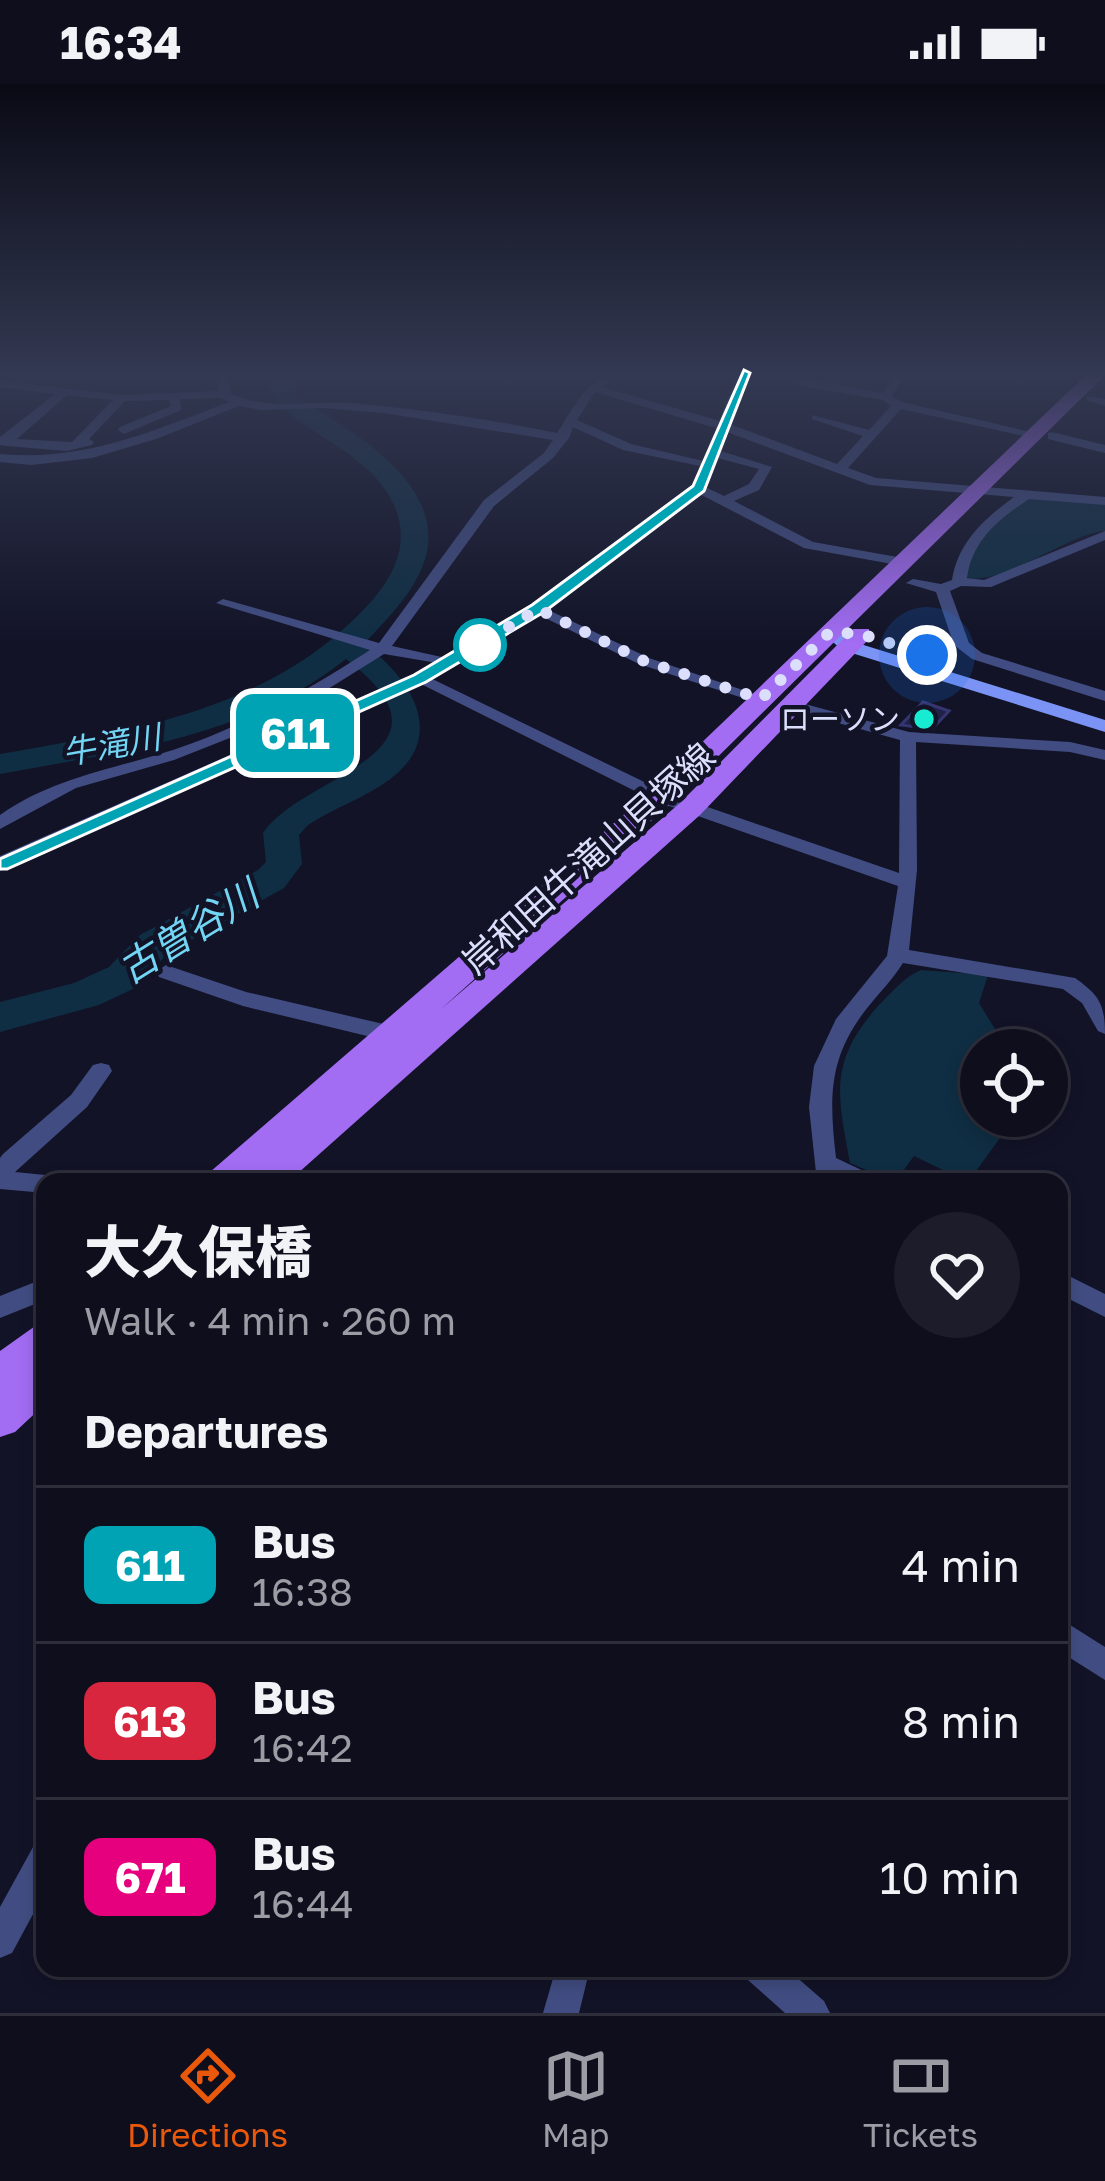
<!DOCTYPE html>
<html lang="en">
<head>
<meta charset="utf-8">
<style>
	:root { --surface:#0e0e1d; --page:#1c1c2a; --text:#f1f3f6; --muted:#9b9ca4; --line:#2e2e3b; --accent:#ea580c }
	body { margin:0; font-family:"Golos Text","Noto Sans JP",sans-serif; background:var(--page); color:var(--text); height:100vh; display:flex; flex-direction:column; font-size:45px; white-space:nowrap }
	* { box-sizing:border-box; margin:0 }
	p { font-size:39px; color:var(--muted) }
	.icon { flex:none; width:66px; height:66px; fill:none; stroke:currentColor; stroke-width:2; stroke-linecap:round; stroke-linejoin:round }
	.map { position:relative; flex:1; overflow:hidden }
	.side { position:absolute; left:36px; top:1089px; width:1032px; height:804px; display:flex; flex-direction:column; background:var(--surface); border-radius:24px; box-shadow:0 6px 18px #0003,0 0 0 3px var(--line) }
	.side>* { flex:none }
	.badge { padding:0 24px; border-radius:18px; font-size:42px; line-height:78px }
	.buttons { position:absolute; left:960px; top:945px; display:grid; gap:24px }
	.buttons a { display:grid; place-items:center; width:108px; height:108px; border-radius:50%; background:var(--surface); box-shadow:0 6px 18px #0003,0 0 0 3px var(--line); font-size:60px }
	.you { position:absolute; width:60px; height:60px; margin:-30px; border:9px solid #fff; border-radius:50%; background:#1a73e8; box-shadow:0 0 0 18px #1a73e833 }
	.map>.badge { position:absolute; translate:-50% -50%; box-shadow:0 0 0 6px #fff }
	h2 { padding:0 48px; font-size:45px; line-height:108px }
	.round { display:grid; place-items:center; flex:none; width:126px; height:126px; border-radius:63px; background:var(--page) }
	.summary { display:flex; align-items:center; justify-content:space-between; height:204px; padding:0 48px }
	h1 { font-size:57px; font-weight:800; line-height:90px }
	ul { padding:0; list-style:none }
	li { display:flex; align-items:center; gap:36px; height:156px; padding:0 48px; border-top:3px solid var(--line) }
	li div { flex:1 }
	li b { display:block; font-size:45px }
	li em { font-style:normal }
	li .badge { min-width:132px; font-weight:700; text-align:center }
	.status { display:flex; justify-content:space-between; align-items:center; height:84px; padding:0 60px; background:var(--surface); direction:ltr }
	.status svg { height:33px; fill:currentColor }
	.tab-bar { display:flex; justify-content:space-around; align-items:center; height:168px; border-top:3px solid var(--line); background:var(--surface); font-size:33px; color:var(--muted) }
	.tab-bar a { display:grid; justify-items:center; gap:6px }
	.tab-bar .current { color:var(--accent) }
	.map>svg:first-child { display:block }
</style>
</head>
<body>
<div class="status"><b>16:34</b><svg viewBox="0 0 49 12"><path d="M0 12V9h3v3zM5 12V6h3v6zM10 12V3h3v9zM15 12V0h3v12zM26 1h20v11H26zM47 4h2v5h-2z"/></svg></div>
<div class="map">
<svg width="1105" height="1929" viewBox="0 0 1105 1929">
	<rect width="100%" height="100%" fill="#121327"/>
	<path fill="#0f2e43" d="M1029,414L1100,418L1105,421V447C1066,450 996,507 965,492C967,460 1000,427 1029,414Z
		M921,886L988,891L979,919L1008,966H981V1032H1016L968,1098L914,1072L895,1098L850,1079C837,1009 829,978 878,922C891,909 904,893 921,886Z"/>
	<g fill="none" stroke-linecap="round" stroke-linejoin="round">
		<path fill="#0f2e43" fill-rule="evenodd" d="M276,289H298L295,312C355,349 464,408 417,494C404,519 383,539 364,560C411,594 449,652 389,696C364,714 334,724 308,741L299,751L302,780L284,804L168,869L137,903L99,921L0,948V918L74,899L109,883L140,851L258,786L266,778L263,749C303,689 472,671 346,575C248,653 119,668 0,690V670C135,646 271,626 368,521C394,493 411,459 394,421C369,363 282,343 270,304Z"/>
	</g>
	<path fill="#202147" stroke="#343571" stroke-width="3" d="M923,618L949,627L932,645L901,641Z"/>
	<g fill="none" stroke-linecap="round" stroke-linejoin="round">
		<path fill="#414d82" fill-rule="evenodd" d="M216,289H227L230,309C266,328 312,316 351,319C420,325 489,335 557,349C575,322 588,289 625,289L602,303L727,339L837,380L863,352L812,335V331L869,346L891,322L883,316L797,301L776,289L883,309L894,289H905L892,312L902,318L1039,350L1033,354L901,325L848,384L876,394L1105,413V421L1029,415C999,435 972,456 967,494L984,496L1105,447V456L991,503L961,502L950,507L969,559L982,569L1105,607V617L972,575L954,561L936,508L906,499L913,495L941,500L952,496C958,458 984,435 1014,413L870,401L719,345L595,308L577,336L631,360L716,380L710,384L623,366L573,343L569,354L553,374L494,422L392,562L455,576V582L384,570L320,610L250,646L174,676L76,704L0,745V731C58,690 125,684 190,660C253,637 313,603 370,566L216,519L223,515L379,559L484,416L544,369L553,356L384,329L324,324L261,326L239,322L156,355L92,374L31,381L0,378V370C83,378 153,347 229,318L221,314L180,315L181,326L124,350L118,346L120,343L171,322L169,316L125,317L89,355L94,358L92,361L67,367L6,362L0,361V353L55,310L0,303V297L122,311L219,307ZM67,311L113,316L72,358L17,355Z
			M1087,312L1105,315V322L1087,316Z
			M1052,348L1105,361V369L1048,355V349Z
			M714,365L772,383L759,406L734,417L813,458L903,474L910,478L903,482L804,464L694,407L693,404L699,400L724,412L749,400L759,385L710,372L708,369Z
			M538,521L649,574L769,615L767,618H755L639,580L533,528V522Z
			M420,589L667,709L899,789L900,656L784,624V618L790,616L909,648L1070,658L1105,666V676L1070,668L916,658L917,786L909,866L1075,894C1099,911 1105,920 1105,950L1098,947L1082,919L1063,905L903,879C893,895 880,908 868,923C828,973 829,1013 836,1074L872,1091L875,1098H817L809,1023L814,982L836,935L887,872L898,802L655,717L415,597V591Z
			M166,881L246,908L392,942L402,950L392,958L243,922L159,893L156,888Z
			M101,979L109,981L112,987L87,1023L15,1088L45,1091L55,1098H45V1109L0,1105V1074L3,1070L71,1011L93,981Z
			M1059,1187L1105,1210V1233L1059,1210Z
			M45,1194V1216L0,1234V1212Z
			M1059,1534L1105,1563V1596L1059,1567Z
			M45,1759V1808L12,1869L0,1874V1823L33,1763Z
			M556,1884H590L579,1929H543Z
			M743,1884H786L824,1917L830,1929H785L748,1896Z"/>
		<path fill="#414d82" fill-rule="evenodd" d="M738,289H750L704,407L544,529L426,598L0,787V772L414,590L532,521L693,402Z"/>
		<path fill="#7a93f4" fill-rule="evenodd" d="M835,547L854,558L1105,636V648L842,566L826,552Z"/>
		<path fill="#a26cf3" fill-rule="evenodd" d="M1088,289L1105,291L671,719L440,926L680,719L853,545H869V555L700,731L288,1098H205L210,1088L651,707Z
			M45,1235V1320L15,1348L0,1353V1267Z"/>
	</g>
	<linearGradient id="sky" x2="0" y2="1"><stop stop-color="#0a0a15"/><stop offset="0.52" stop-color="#333952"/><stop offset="1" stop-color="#333952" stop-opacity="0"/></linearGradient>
	<rect width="1105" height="559" fill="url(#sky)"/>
	<path fill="#00a3b4" stroke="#fff" stroke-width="3" d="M744,286L750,289L704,407L544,528L426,598L7,785H0V775L414,591L532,521L693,402Z"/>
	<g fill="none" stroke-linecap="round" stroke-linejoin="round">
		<path stroke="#dcdffc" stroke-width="12" stroke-dasharray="0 21.6" d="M480,561L476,563L538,525L644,577L761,615L830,548L861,550L927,571"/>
	</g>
	<circle fill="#fff" stroke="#00a3b4" stroke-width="6" cx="480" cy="561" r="24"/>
	<circle fill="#17ecd2" stroke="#121327" stroke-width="4.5" cx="924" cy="635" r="12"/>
	<g text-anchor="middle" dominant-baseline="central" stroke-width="9" stroke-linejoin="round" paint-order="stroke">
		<g font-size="30" fill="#dcdffc" stroke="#121327" text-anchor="end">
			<text x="900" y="635">ローソン</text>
		</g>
		<g font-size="33" font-style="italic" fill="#72d5f4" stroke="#121327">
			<text transform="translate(111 660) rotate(-10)">牛滝川</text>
		</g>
		<g font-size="36" fill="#dcdffc" stroke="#121327">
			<text transform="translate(588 774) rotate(-42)">岸和田牛滝山貝塚線</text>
		</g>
		<g font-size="39" font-style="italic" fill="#72d5f4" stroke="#121327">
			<text transform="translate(188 847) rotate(-32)">古曽谷川</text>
		</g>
	</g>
</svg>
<div class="buttons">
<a><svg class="icon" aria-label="locate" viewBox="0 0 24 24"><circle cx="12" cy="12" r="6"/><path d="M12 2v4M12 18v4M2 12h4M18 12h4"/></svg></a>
</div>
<div class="you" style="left:927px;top:571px"></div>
<b class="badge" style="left:295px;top:649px;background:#00a3b4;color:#fff">611</b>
<section class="side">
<div class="summary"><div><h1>大久保橋</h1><p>Walk · 4 min · 260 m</p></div><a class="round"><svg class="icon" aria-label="heart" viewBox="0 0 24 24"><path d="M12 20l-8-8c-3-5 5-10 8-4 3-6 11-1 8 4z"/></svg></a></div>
<h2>Departures</h2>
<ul>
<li><span class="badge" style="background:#00a3b4;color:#fff">611</span><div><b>Bus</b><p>16:38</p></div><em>4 min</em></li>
<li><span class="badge" style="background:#d7263d;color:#fff">613</span><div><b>Bus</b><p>16:42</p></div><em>8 min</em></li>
<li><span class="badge" style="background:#e6007e;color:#fff">671</span><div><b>Bus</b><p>16:44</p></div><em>10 min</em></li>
</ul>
</section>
</div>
<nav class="tab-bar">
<a class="current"><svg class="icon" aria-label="directions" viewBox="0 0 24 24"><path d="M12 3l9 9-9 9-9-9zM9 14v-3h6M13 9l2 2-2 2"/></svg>Directions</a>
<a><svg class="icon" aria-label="map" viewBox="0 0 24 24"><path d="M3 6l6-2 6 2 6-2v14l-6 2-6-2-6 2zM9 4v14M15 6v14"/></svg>Map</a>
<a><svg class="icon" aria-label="tickets" viewBox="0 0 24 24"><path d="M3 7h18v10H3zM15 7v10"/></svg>Tickets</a>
</nav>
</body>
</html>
